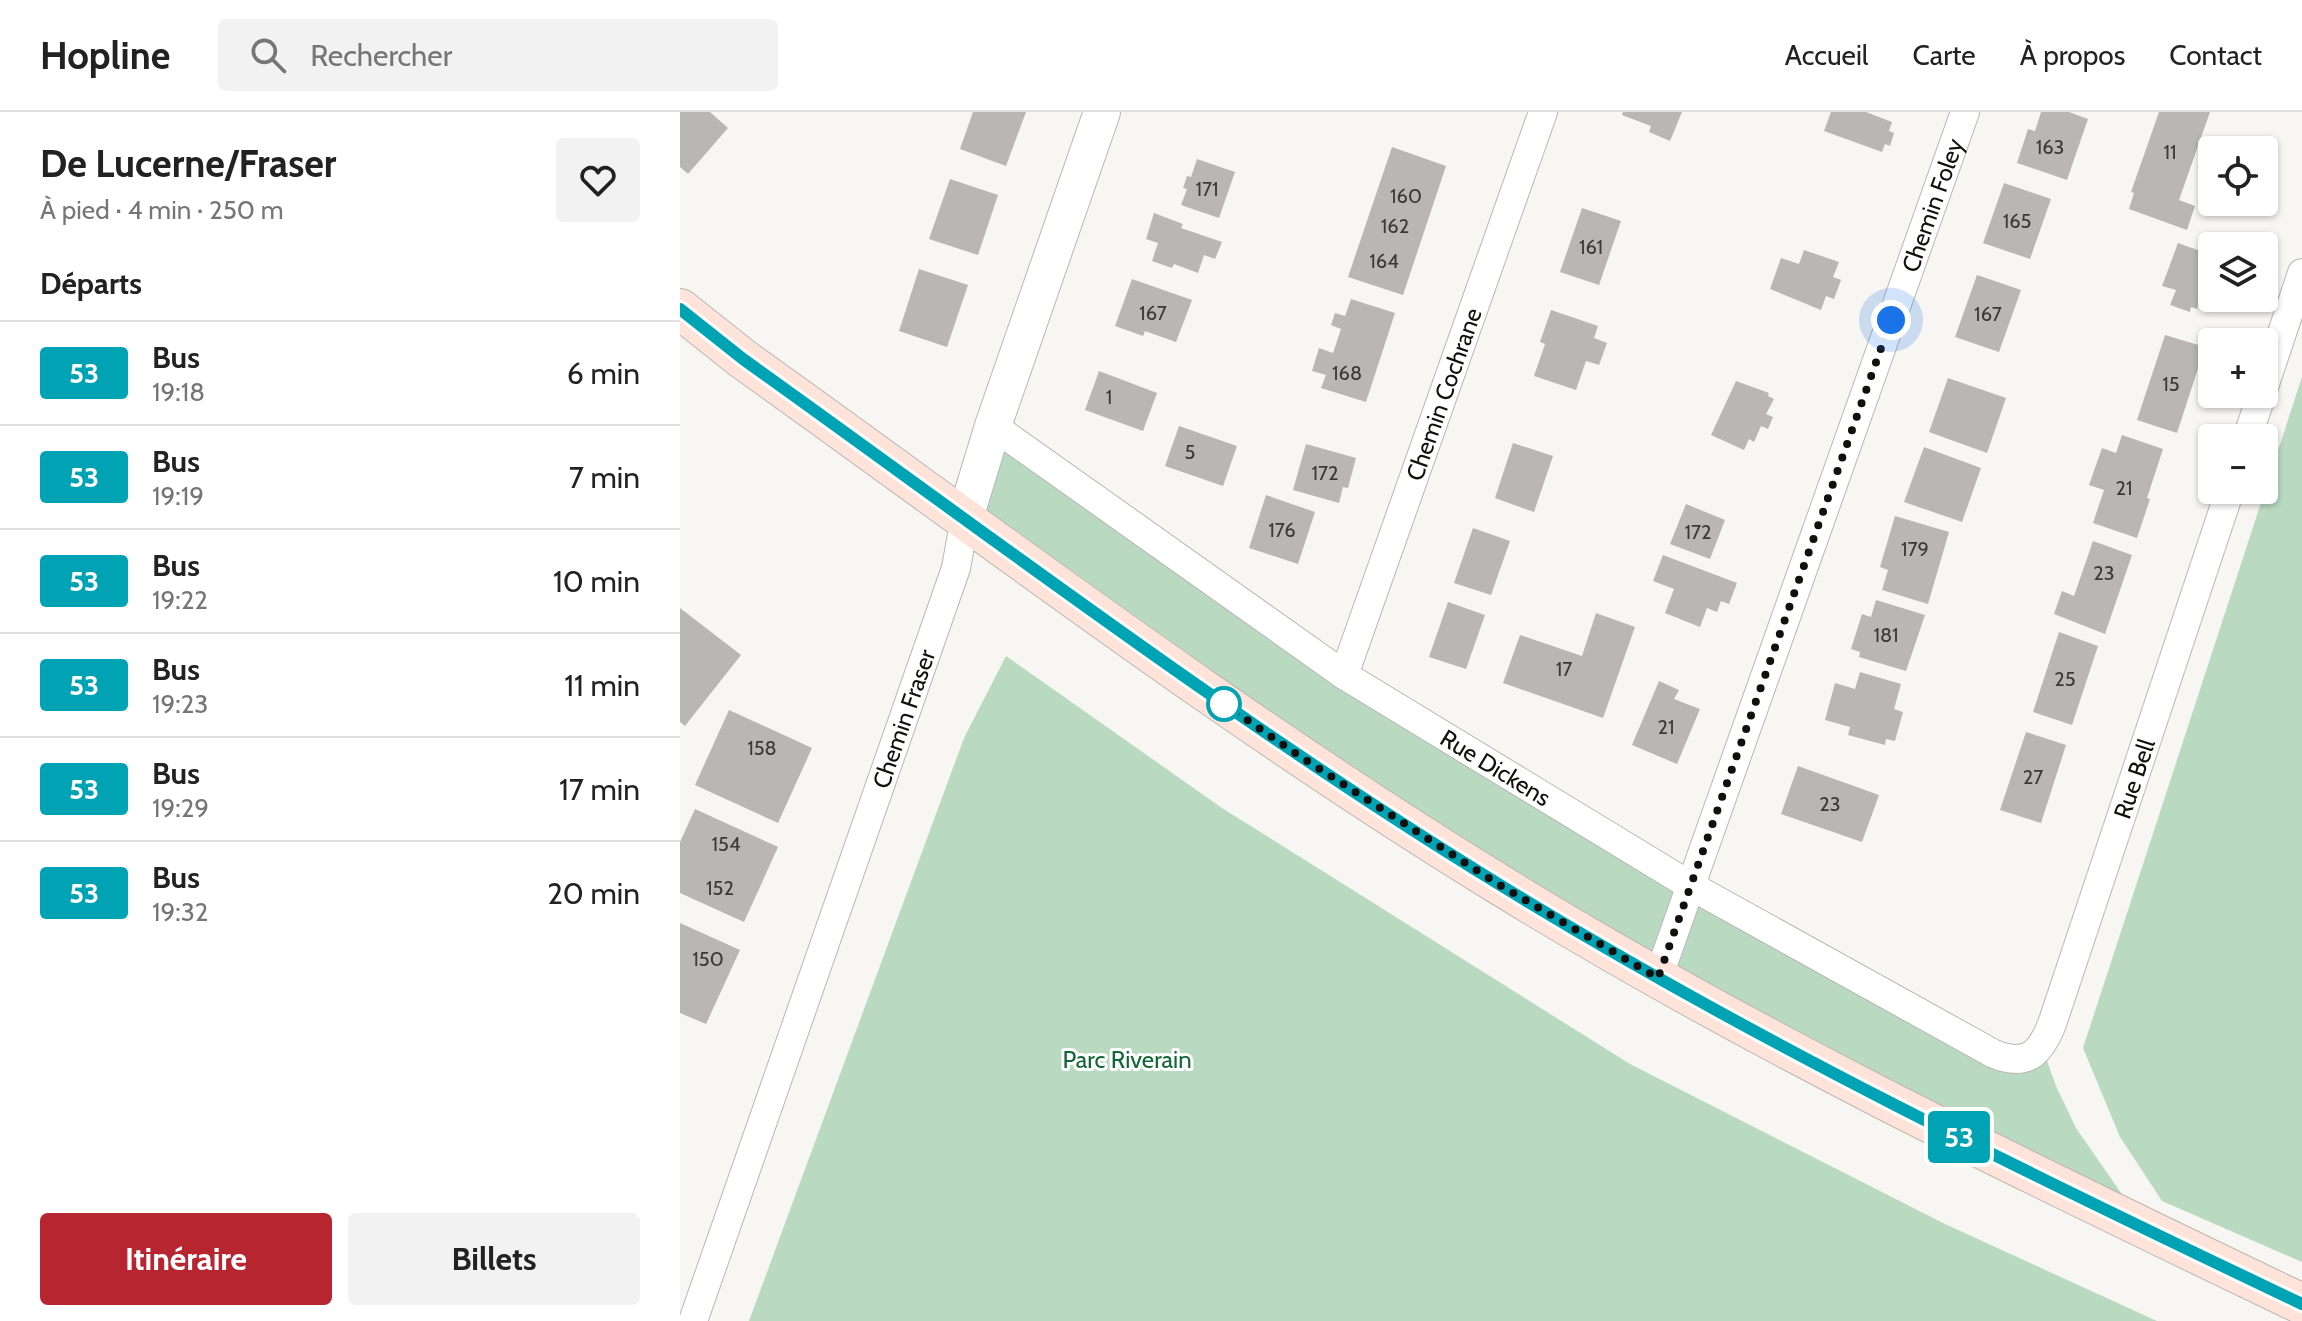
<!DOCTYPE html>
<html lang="fr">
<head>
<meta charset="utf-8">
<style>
	:root { --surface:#fff; --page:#f2f2f2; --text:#222; --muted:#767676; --line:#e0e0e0; --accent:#b72630 }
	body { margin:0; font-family:Cabin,sans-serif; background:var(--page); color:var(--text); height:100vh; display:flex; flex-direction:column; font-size:30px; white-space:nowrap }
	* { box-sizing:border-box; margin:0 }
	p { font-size:26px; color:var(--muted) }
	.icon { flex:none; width:44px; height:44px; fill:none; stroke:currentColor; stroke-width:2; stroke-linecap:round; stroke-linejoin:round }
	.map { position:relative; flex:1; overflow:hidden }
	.sheet { display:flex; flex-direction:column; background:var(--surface); width:680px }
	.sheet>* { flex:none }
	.badge { padding:0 16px; border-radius:6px; font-size:28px; line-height:52px }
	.buttons { position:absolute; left:1518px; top:24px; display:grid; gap:16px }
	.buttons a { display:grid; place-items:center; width:80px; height:80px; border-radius:8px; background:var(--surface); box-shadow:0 2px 6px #0004; font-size:40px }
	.you { position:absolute; width:40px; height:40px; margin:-20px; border:6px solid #fff; border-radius:50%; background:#1a73e8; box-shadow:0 0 0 12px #1a73e833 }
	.map>.badge { position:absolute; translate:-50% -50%; box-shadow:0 0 0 4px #fff }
	h2 { padding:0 40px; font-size:30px; line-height:72px }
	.round { display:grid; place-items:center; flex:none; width:84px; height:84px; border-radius:8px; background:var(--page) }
	.overview { display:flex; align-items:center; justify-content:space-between; height:136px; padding:0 40px }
	h1 { font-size:38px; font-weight:700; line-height:60px }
	.action { display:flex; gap:16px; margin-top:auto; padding:16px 40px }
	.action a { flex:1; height:92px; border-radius:8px; background:var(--accent); color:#fff; font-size:32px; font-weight:700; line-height:92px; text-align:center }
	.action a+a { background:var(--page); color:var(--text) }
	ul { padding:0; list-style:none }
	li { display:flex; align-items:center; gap:24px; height:104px; padding:0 40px; border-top:2px solid var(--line) }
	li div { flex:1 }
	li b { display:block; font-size:30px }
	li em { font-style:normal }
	li .badge { min-width:88px; font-weight:700; text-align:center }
	header { display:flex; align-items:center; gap:48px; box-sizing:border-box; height:112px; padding:0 40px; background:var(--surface); border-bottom:2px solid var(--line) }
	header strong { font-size:38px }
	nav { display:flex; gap:44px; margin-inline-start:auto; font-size:28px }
	.search { width:560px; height:72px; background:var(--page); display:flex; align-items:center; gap:20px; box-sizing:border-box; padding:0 28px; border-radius:8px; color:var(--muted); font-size:30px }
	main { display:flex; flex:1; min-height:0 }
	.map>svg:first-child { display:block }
</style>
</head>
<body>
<header>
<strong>Hopline</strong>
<div class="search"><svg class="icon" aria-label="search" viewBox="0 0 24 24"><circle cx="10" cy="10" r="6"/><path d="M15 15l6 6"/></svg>Rechercher</div>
<nav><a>Accueil</a><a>Carte</a><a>À propos</a><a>Contact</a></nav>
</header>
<main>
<section class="sheet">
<div class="overview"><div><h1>De Lucerne/Fraser</h1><p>À pied · 4 min · 250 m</p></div><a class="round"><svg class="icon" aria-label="heart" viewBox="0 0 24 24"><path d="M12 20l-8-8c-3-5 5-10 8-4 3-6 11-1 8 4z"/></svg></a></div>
<h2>Départs</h2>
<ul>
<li><span class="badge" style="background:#00a3b4;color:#fff">53</span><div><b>Bus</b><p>19:18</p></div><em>6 min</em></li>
<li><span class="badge" style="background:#00a3b4;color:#fff">53</span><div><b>Bus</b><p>19:19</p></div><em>7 min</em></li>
<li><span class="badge" style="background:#00a3b4;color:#fff">53</span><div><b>Bus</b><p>19:22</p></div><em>10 min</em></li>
<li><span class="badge" style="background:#00a3b4;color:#fff">53</span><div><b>Bus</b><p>19:23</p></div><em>11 min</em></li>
<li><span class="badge" style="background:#00a3b4;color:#fff">53</span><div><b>Bus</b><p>19:29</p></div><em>17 min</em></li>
<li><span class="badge" style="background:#00a3b4;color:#fff">53</span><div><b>Bus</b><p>19:32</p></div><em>20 min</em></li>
</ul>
<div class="action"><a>Itinéraire</a><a>Billets</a></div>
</section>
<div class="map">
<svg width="1622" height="1209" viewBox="0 0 1622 1209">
	<rect width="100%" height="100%" fill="#f8f6f2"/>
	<path fill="#b9dac1" d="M1622,265V1150L1482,1089L1440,1025L1403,936Z
		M313,314L559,490L1314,942L1362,935L1376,974L1396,1016L1466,1117L1092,928L285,406Z
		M326,544L542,696L950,952L1265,1112L1477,1209H69L284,626Z"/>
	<path fill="#bab6b3" d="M0,0H30L48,16L8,62L0,55Z
		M293,0H346L326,54L280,37Z
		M943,0H1002L990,29L969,20L971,14L942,3Z
		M1151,0H1186L1212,10L1209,19L1214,21L1210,34L1205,32L1202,40L1144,19Z
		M1361,0H1389L1408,7L1387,68L1337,51L1348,17L1355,19Z
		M1479,0H1530L1499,88L1515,94L1507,118L1449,97L1454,81L1451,80Z
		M712,35L766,54L723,183L668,165Z
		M517,47L555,60L539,106L501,93L507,77L503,76L507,64L511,65Z
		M270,67L318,83L298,143L249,127Z
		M1324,71L1371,87L1350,147L1303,131Z
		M902,96L941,109L919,173L880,160Z
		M474,101L503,112L501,116L542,130L535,147L524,143L518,161L494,152L492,156L472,149L478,131L466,127Z
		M1498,131L1532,143V186H1542L1538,197L1519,190L1517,197L1511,195L1510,200L1490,193L1496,178L1482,174Z
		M1124,138L1159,150L1153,165L1161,168L1154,187L1146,184L1141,198L1090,177L1101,146L1119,152Z
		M239,157L288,173L267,235L219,219Z
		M1297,163L1341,178L1319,240L1275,225Z
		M452,167L512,188L496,230L465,219L463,224L435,214Z
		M671,187L715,201L686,290L641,276L646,263L632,259L639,236L653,241L661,217L651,213L655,201L665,204Z
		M871,198L918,214L914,226L927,231L919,253L906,249L896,278L854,264L865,232L860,230Z
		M1485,223L1525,235L1497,321L1457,308Z
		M419,259L477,281L463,319L405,298Z
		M1268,266L1326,286L1307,341L1249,320Z
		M1056,269L1089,281L1088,284L1094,287L1086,302L1093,305L1088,317L1081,314L1074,330L1069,327L1064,338L1031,323Z
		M499,314L557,334L543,374L485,354Z
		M1442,323L1483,337L1467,386L1470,387L1457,426L1413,411L1424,378L1409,373L1422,336L1436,341Z
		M833,331L873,344L854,400L815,386Z
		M626,332L676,346L668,376L663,375L659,391L613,378Z
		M1244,335L1301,356L1282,410L1224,390Z
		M586,383L635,400L618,452L569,436Z
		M1006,392L1045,408L1030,447L990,432Z
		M1215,404L1269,420L1248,492L1202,478L1208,458L1200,455Z
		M793,416L830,429L811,483L774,471Z
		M1413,429L1452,443L1425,522L1374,502L1382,479L1394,484Z
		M983,443L1057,471L1049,492L1041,489L1037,500L1027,496L1020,515L985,501L994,477L973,469Z
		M1196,488L1245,503L1226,559L1179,545L1180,540L1171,537L1182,502L1191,505Z
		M768,490L805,503L786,557L749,545Z
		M0,496L61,543L5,614L0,610Z
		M916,501L955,515L923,606L823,571L840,523L902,544Z
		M1379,520L1418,534L1392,613L1353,600Z
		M1180,560L1221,572L1214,597L1223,600L1215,629L1206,627L1205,633L1168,623L1170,615L1145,608L1155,571L1175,577Z
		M979,569L999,578L994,587L1020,597L997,652L952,633Z
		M49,598L132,636L98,711L15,673Z
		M1346,620L1386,633L1361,711L1320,698Z
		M1118,654L1199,683L1182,730L1101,702Z
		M15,697L98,735L64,810L0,781V730Z
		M0,811L60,838L26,912L0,901Z"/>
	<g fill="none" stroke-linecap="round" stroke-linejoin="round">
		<g stroke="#b9b7b3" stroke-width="30">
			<g id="minor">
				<path d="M1584,275L1622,161"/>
				<path id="s1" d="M313,314L664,563L1011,774L1314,942C1347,955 1360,942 1372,912L1550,378"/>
				<path d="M1567,326L1582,282"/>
				<path id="s2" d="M664,563L863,0"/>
				<path id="s3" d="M978,866L1285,0"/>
				<path id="s4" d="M13,1209L276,456L285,406"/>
			</g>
		</g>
		<g stroke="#b9b7b3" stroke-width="38">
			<path id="tertiary" d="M285,406L313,314L422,0"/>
		</g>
		<g stroke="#b9b7b3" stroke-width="42">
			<path id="secondary" d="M0,197L63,247C312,425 556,611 817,771C1074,930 1349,1061 1622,1192"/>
		</g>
		<use href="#minor" stroke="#fff" stroke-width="28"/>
		<use href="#tertiary" stroke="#fff" stroke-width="36"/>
		<use href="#secondary" stroke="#fee3db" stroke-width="40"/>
	</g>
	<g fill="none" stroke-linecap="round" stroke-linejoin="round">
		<g stroke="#fff" stroke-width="18">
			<path id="line" d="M0,197L63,247C312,425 556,611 817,771C1075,930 1349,1062 1622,1192"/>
		</g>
		<use href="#line" stroke="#00a3b4" stroke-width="12"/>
		<path stroke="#10100e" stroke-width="8" stroke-dasharray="0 14.4" d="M544,592L618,643L818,772L978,866L1211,208"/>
	</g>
	<circle fill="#fff" stroke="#00a3b4" stroke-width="4" cx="544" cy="592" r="16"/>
	<g text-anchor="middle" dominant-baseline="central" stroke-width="6" stroke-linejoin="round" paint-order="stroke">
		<g font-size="20" fill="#3a3a37">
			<text x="1370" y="35">163</text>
			<text x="1490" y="40">11</text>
			<text x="527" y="77">171</text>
			<text x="726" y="84">160</text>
			<text x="1337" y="109">165</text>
			<text x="715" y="114">162</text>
			<text x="911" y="135">161</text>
			<text x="704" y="149">164</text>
			<text x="473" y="201">167</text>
			<text x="1308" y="202">167</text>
			<text x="667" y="261">168</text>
			<text x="1491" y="272">15</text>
			<text x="429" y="285">1</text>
			<text x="510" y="340">5</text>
			<text x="645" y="361">172</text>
			<text x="1444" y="376">21</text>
			<text x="602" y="418">176</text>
			<text x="1018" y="420">172</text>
			<text x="1235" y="437">179</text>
			<text x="1424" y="461">23</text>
			<text x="1206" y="523">181</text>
			<text x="884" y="557">17</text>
			<text x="1385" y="567">25</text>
			<text x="986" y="615">21</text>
			<text x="82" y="636">158</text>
			<text x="1353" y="665">27</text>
			<text x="1150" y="692">23</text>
			<text x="46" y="732">154</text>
			<text x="40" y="776">152</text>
			<text x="28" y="847">150</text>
		</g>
		<g font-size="24" fill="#10100e" stroke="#fff">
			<text stroke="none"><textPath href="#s3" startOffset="820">Chemin Foley</textPath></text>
			<text stroke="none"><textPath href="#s2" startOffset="298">Chemin Cochrane</textPath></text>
			<text stroke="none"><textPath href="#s4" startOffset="638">Chemin Fraser</textPath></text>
			<text stroke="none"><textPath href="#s1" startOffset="608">Rue Dickens</textPath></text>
			<text stroke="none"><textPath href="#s1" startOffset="1518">Rue Bell</textPath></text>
		</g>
		<g font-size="24" fill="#126736" stroke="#fff">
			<text x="447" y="947">Parc Riverain</text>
		</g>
	</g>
</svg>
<div class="buttons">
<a><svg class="icon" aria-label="locate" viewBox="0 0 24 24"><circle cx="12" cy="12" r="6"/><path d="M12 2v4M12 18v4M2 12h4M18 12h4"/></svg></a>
<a><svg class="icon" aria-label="layers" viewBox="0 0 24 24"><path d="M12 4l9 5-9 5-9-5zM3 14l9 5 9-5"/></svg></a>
<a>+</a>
<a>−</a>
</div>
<div class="you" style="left:1211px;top:208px"></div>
<b class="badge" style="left:1279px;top:1025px;background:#00a3b4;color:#fff">53</b>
</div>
</main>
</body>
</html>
